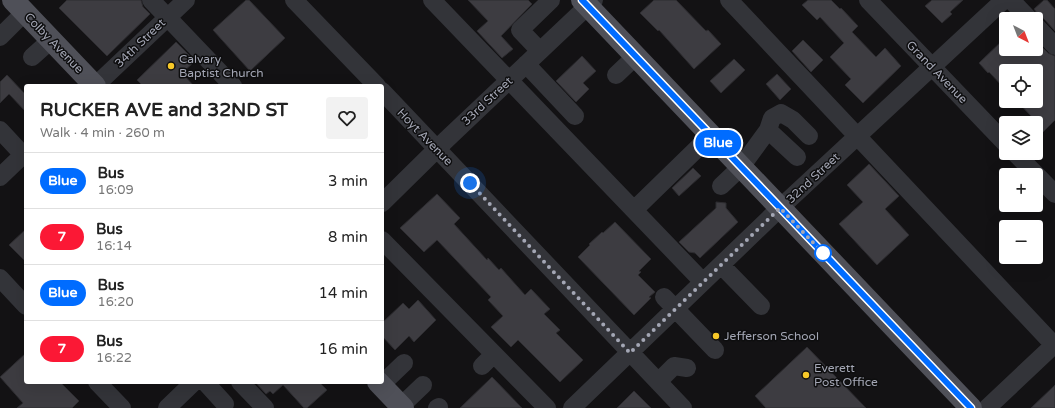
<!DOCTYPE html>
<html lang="en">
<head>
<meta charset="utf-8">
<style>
	:root { --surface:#fff; --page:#f2f2f2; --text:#222; --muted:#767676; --line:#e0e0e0 }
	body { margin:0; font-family:"Varela Round",sans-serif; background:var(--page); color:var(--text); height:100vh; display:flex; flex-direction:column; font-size:15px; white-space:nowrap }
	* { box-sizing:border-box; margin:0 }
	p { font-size:13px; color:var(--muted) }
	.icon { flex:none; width:22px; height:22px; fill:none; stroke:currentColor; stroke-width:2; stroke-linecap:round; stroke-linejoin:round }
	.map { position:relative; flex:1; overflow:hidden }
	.sheet { position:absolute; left:24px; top:84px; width:360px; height:300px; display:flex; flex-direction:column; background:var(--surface); border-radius:4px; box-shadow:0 4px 16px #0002 }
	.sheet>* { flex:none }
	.badge { padding:0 8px; border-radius:13px; font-size:14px; line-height:26px }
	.needle { width:26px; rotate:138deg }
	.controls { position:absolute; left:999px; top:12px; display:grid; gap:8px }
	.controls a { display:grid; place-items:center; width:44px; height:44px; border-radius:4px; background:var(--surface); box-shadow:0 4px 16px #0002; font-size:20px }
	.you { position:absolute; width:20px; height:20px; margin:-10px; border:3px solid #fff; border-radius:50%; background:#1a73e8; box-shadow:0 0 0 6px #1a73e833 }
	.map>.badge { position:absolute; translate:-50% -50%; box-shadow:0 0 0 2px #fff }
	.round { display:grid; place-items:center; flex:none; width:42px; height:42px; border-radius:4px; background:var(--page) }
	.summary { display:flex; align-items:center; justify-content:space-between; height:68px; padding:0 16px }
	h1 { font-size:19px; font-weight:700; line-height:30px }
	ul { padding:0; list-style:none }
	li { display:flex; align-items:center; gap:12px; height:56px; padding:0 16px; border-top:1px solid var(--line) }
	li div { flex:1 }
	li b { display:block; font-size:15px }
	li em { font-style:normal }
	li .badge { min-width:44px; font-weight:700; text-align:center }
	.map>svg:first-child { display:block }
</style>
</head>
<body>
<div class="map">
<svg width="1055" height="408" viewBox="0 0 1055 408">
	<rect width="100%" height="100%" fill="#131214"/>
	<path fill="#3d3c41" stroke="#2d2c30" d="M67,0H141L143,7L150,14L107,56L59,8Z
		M246,0H249L285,38L250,71L213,30Z
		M468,0H528L532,4L501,36L513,49L502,58L477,31L488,21Z
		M654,0H676L706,31L708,30L721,44L694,69L659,30L658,31L640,13Z
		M808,0H831L840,9L841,8L858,26L852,32L876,57L885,48L901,66L863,103L845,85L851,79L830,57L844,43L820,17L817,20L802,5Z
		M932,0H963L950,12L952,14L942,23L925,6Z
		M1044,0H1047L1055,9V31L1044,19L1039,16L1034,9Z
		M1006,37V49H1036V41L1048,53L1055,56V120L1043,132L1029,117L1031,116L1017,101H1036V71H1006V90L989,72L988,73L979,63Z
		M803,40L823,60L811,72L792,51Z
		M176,42L195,61L182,73L194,86H143L137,80Z
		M582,56L596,71L583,83L589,89L576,102L556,81Z
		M734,59L745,70L721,93L710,81Z
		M777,74L791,89L780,100L766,84Z
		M7,75L26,95V112L9,94L0,103V82Z
		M869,164L899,196L885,209L909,235L877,265L839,224L863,202L847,185Z
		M693,168L701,176L679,196L672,188Z
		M437,194L460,218L454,224L487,260L488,258L499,270L501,268L525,295L531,289L550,309L544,314L560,330L556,333L583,360L560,382L518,340L511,347L491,327L503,316L488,300L491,297L437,240L424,252L400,228Z
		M716,202L726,203V208L738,222L700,258L695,253L689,252L679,242L716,208Z
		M615,222L651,259L639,271L641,272L638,275L655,292L649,297L651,298L634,315L578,257L590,245L589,244L602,232L603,233Z
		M26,229V262L9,245Z
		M418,300L436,320L414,342L409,336L395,350L382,336V323L403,303L409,309Z
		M807,347L866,408H766L755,396Z
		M26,353V382H60L79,401L72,408H17L23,403L0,377Z
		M492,377L522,408H460Z
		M255,382H319L327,390L307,408H304L283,385L273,394L270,391L266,394Z
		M1055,385V408H1031Z
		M634,391L651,408H617Z"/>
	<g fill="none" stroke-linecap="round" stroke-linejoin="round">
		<path stroke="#333439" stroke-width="18" d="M151,0L233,86
			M294,0L377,86
			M432,0L703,282
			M729,0L1054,345
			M868,0L1006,144
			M1011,0L1029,19
			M1036,26L1055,46
			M0,37L25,12
			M540,51L520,30L551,0
			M32,57L51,40
			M526,64L575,116
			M616,75L636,56
			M95,86L186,0
			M382,91L683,408
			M0,130L26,158
			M768,130L772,118L781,113L793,120L809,136
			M1015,153L1055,194
			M0,177L26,152
			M721,186L741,167L768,130L797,157
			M382,203L446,140L594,0
			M634,210L711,135
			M382,240L547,408
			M721,265L761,306
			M0,278L26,306
			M664,297L715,350
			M482,366L494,354
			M97,382L122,408
			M205,382L225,404
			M240,382L265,408
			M658,382L674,366L687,368
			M381,385L404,363
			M401,406L423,385
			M167,408L194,382
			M437,408L439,407
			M572,408L780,208L1004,0
			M987,408L1055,344"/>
		<path stroke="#4f5058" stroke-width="22" d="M13,0L95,86
			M582,0L971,408
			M378,382L403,408"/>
	</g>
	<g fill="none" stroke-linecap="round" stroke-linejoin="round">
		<g stroke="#fff" stroke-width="9">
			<path id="line" d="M582,0L971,408"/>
		</g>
		<use href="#line" stroke="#006cff" stroke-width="6"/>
		<path stroke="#a4a7b5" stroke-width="4" stroke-dasharray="0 7.2" d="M470,183L630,353L780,208L823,253"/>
	</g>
	<g fill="#f7c828" stroke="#0e0e0f" stroke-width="1.5">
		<circle cx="171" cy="66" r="4"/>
		<circle cx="716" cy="336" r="4"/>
		<circle cx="806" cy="375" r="4"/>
	</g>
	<circle fill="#fff" stroke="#006cff" stroke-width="2" cx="823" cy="253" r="8"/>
	<g text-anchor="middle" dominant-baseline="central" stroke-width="3" stroke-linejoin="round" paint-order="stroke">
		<g font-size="12" fill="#a4a7b5" stroke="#0e0e0f">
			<text transform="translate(54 43) rotate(46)">Colby Avenue</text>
			<text transform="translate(140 43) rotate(-44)">34th Street</text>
			<text transform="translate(937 72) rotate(46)">Grand Avenue</text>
			<text transform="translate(487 101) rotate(-43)">33rd Street</text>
			<text transform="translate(425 137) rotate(46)">Hoyt Avenue</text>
			<text transform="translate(813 178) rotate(-43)">32nd Street</text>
		</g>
		<g font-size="12" fill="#a4a7b5" stroke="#0e0e0f" text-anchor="start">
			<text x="179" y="59">Calvary<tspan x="179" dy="14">Baptist Church</tspan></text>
			<text x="724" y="336">Jefferson School</text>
			<text x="814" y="368">Everett<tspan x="814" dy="14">Post Office</tspan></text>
		</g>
	</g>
</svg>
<div class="controls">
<a><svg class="needle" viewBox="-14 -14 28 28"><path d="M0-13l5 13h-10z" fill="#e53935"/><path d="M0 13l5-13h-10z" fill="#767676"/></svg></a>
<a><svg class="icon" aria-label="locate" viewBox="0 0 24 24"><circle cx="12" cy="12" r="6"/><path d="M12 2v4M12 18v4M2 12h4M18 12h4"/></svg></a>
<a><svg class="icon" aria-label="layers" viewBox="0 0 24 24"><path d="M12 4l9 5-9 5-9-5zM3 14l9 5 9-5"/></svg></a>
<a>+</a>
<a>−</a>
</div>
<div class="you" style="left:470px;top:183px"></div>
<b class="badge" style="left:718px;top:143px;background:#006cff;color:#fff">Blue</b>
<section class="sheet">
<div class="summary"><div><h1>RUCKER AVE and 32ND ST</h1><p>Walk · 4 min · 260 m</p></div><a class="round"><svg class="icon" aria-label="heart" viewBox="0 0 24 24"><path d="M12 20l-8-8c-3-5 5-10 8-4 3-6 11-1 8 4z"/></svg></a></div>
<ul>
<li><span class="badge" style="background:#006cff;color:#fff">Blue</span><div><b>Bus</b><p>16:09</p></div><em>3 min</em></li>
<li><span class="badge" style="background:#fb1835;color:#fff">7</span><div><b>Bus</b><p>16:14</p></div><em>8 min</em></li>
<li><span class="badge" style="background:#006cff;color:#fff">Blue</span><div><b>Bus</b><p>16:20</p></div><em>14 min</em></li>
<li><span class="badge" style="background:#fb1835;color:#fff">7</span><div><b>Bus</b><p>16:22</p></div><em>16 min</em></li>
</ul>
</section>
</div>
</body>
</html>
